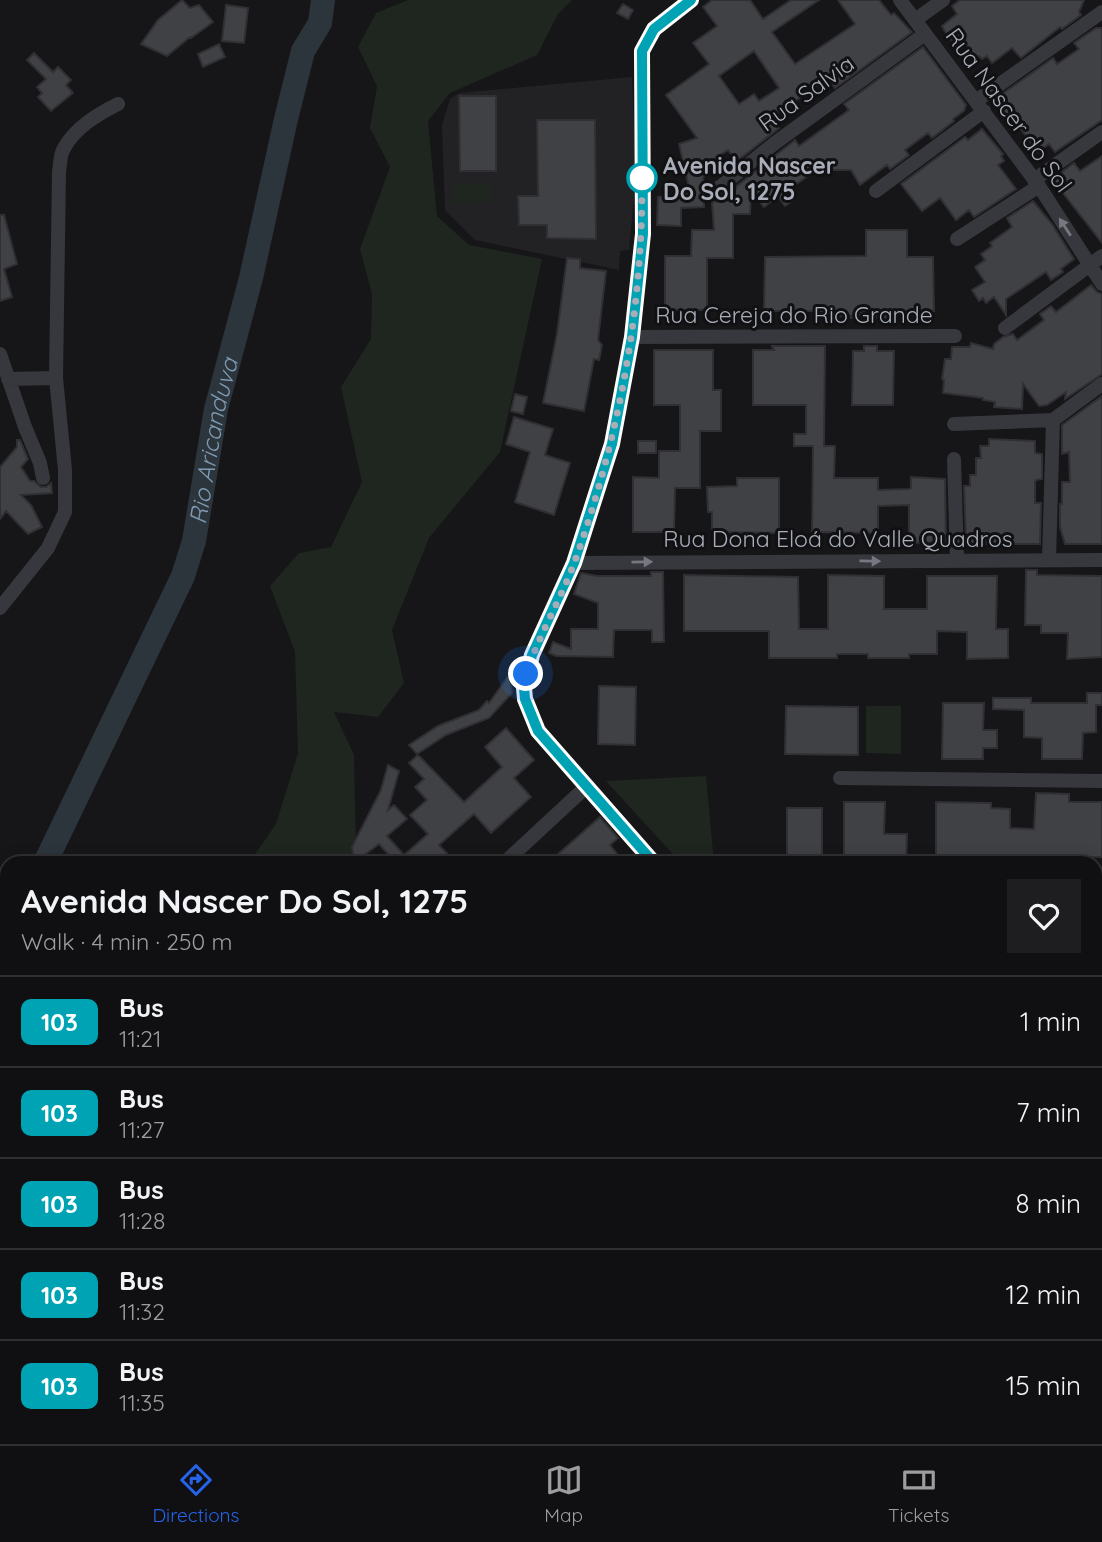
<!DOCTYPE html>
<html lang="en">
<head>
<meta charset="utf-8">
<style>
	:root { --surface:#101012; --page:#1e1e20; --text:#f1f3f6; --muted:#9c9d9f; --line:#303032; --accent:#2563eb }
	body { margin:0; font-family:Quicksand,sans-serif; background:var(--page); color:var(--text); height:100vh; display:flex; flex-direction:column; font-size:26px; white-space:nowrap }
	* { box-sizing:border-box; margin:0 }
	p { font-size:23px; color:var(--muted) }
	.icon { flex:none; width:38px; height:38px; fill:none; stroke:currentColor; stroke-width:2; stroke-linecap:round; stroke-linejoin:round }
	.map { position:relative; flex:1; overflow:hidden }
	.panel { position:absolute; left:0px; top:856px; width:1102px; height:590px; display:flex; flex-direction:column; background:var(--surface); border-radius:21px 21px 0 0; box-shadow:0 4px 18px #0003,0 0 0 2px var(--line) }
	.panel>* { flex:none }
	.badge { padding:0 14px; border-radius:10px; font-size:24px; line-height:46px }
	.you { position:absolute; width:35px; height:35px; margin:-18px; border:5px solid #fff; border-radius:50%; background:#1a73e8; box-shadow:0 0 0 10px #1a73e833 }
	.map>.badge { position:absolute; translate:-50% -50%; box-shadow:0 0 0 4px #fff }
	.round { display:grid; place-items:center; flex:none; width:74px; height:74px; border-radius:0px; background:var(--page) }
	.head { display:flex; align-items:center; justify-content:space-between; height:119px; padding:0 21px }
	h1 { font-size:33px; font-weight:800; line-height:52px }
	ul { padding:0; list-style:none }
	li { display:flex; align-items:center; gap:21px; height:91px; padding:0 21px; border-top:2px solid var(--line) }
	li div { flex:1 }
	li b { display:block; font-size:26px }
	li em { font-style:normal }
	li .badge { min-width:77px; font-weight:700; text-align:center }
	.tab-bar { display:flex; justify-content:space-around; align-items:center; height:98px; border-top:2px solid var(--line); background:var(--surface); font-size:19px; color:var(--muted) }
	.tab-bar a { display:grid; justify-items:center; gap:4px }
	.tab-bar .active { color:var(--accent) }
	.map>svg:first-child { display:block }
</style>
</head>
<body>
<div class="map">
<svg width="1102" height="1444" viewBox="0 0 1102 1444">
	<rect width="100%" height="100%" fill="#161618"/>
	<path fill="#222225" d="M632,77L636,175L629,250L620,251L619,270L475,240L445,210L442,125L450,99L459,93Z"/>
	<path fill="#1e261f" d="M408,0H572L558,14L537,55L450,93L428,121L437,216L469,245L542,259L500,452L429,538L392,630L404,683L378,717L334,712L354,755L356,850L358,863H249L276,824L298,753L295,652L270,586L299,553L331,547L362,482L341,387L371,339L372,294L360,249L390,167L370,128L377,86L358,47L376,13Z
		M453,183H490V202H453Z
		M866,706H901V754L866,753Z
		M706,776L714,863H681L606,781Z
		M7,1063V1319L0,1329V1073Z"/>
	<g fill="none" stroke-linecap="round" stroke-linejoin="round">
		<g stroke="#2c353c" stroke-width="24">
			<path id="s1" d="M45,863L183,576L194,541L216,409L251,278L286,119L303,51L320,23L323,0"/>
			<path d="M0,958L7,943"/>
		</g>
	</g>
	<path fill="#404145" stroke="#303034" stroke-width="2" fill-rule="evenodd" d="M182,0L190,8L199,5L213,22L191,38L190,37L167,56L141,44L158,20Z
		M712,0H750L763,19L791,0H819L772,32L795,64L855,24L838,0H879L891,15L894,13L912,32L835,88L833,85L831,87L826,79L780,112L771,119L779,128L737,161L728,150L704,166L707,175L703,177L704,207L681,208V226L657,225L658,197L685,195V192H690L679,144L697,138L666,95L709,64L693,43L717,26L703,7ZM754,51L779,88L759,101L754,94L739,104L719,76Z
		M960,0H1084L1079,12L1081,15L1062,29L1060,27L1021,58L1012,48L992,63L987,56L982,59L979,56L976,58L966,44L959,50L944,30L942,26L957,14L952,6Z
		M623,4L633,10L628,19L617,13Z
		M226,5L248,8L244,43L222,41Z
		M1096,28H1102V120L1055,152L1049,144L1038,152L1019,127L1016,129L995,99L1053,58L1057,64L1079,49L1074,43Z
		M219,44L225,57L203,67L198,54Z
		M923,47L966,105L964,111L953,119L954,121L932,138L928,133L905,150L909,155L890,169L887,165L860,185L851,170H832L826,163L788,190L794,200L785,206L778,196L764,207L751,190L750,214H733V258H707V310H665V256H691L692,230H714L712,202L731,200L737,186L781,151L795,140L799,146L835,120L849,110L844,104Z
		M34,53L53,72L58,67L71,80L66,85L73,93L51,111L38,97L42,93L37,87L46,79L27,60Z
		M459,96H496V171H460Z
		M537,120H595L596,239L547,238V225H519L518,196H538Z
		M982,129L1003,154L1001,156L1004,161L998,165L1016,189L974,217L969,210L956,220L940,198L922,211L901,184L965,137L968,140Z
		M1102,156V243L1052,179L1074,163L1080,171Z
		M1033,201L1052,224L1074,259L1061,269L1063,272L1051,280L1046,272L1006,299V315L994,297L986,303L983,298L979,301L972,290L985,282L975,267L985,260L981,254L992,246L990,243L1012,227L1007,218Z
		M0,215H4L17,264L4,269L12,297L0,301Z
		M866,230H907V257H933L934,311L889,312V318H851V316L814,315V311H764L765,257L866,256Z
		M567,258L580,259V268L606,271L598,340L602,345L599,360L594,359L584,411L543,403L557,334Z
		M1091,285L1097,292L1102,294V374L1065,399L1066,392L1047,405L1039,406L1023,384L1022,409L994,407L995,402L983,400V398L943,393L944,380L942,379L945,359H951L952,347H970L971,343L993,349L994,344L1003,337L1013,334L1017,340L1044,320L1040,314L1051,306L1056,312Z
		M772,346H825L824,446H835L834,478H878V490L909,489L911,488V477L945,479L946,542L909,543V505L878,506V533L822,532V536H812L813,446H794V434H806V405H753V350H774Z
		M864,346H877V351H894L893,405H852L853,351H864Z
		M654,350H713V390H721V431H700V488H675L674,532H633V477L659,478V451H680V405H654Z
		M515,394L527,397L523,414L511,411Z
		M1102,396V544H1065L1060,527V504H1062V482H1070L1069,452L1062,454V425Z
		M514,417L553,429L545,455L570,463L554,515L515,502L530,452L506,444Z
		M989,439L1035,441V453L1042,454V479L1036,480L1035,482V503H1041L1040,544H971L966,541L964,486H970V475H976V458H981L980,446H989Z
		M17,440H20L28,459L21,467L30,481H34L41,487H46L51,483L52,493L21,495L31,505L42,527L28,534L6,511L0,519V467L17,447Z
		M638,441H656V453H638Z
		M737,478H779V533L712,532V512H708L707,487L737,486Z
		M1026,570H1037V575L1102,576V657L1067,659L1068,633H1041V625H1025Z
		M651,572H663L664,642H652V630H614L613,657L556,656L549,653L553,642L571,649V629H598V603L574,594L581,573L597,576H651Z
		M684,575L798,577L799,629H828V575L884,576V609H927V576H997L996,629H1008V658L967,659V632L937,631V654H909V658H868V654H837V658H769V631H684Z
		M509,675L512,693L489,718L446,735L417,754L409,745L438,726L479,710L487,701L489,703Z
		M599,686L636,687L635,745L598,744Z
		M1087,693H1102V705H1096V732L1083,733L1082,759H1042V738L1024,737V710L993,709V698H1031V703H1087Z
		M943,703H984L983,730H997V748H983V759H942Z
		M786,706L858,707V755L785,754Z
		M506,728L534,760L514,778L531,797L491,833L474,814L439,845L456,863H431L426,857L420,863H396L379,844L354,863L352,847L381,790L388,765L399,771L388,810L394,805L407,819L387,836L404,855L428,834L410,815L427,800L415,787L424,779L409,763L418,755L464,802L502,767L485,747Z
		M1036,793L1069,794V802H1102V857H1090V863H1050V860L1016,859V863H975V857H936V802L991,803V808L1010,809V828L1034,829Z
		M844,802H885L884,834H907L906,863H869L870,857L844,856Z
		M787,808H822V863H787Z
		M600,817L618,838L610,845L618,855L609,863H548Z"/>
	<g fill="none" stroke-linecap="round" stroke-linejoin="round">
		<path stroke="#37383d" stroke-width="14" d="M900,0L1039,186L1102,284
			M915,20L943,0
			M976,101L1102,12
			M1034,180L1102,132
			M715,191L775,143L925,34
			M876,191L984,111
			M957,239L1039,186
			M1005,328L1102,256
			M632,337L955,336
			M0,354L25,427L40,463L43,478
			M8,379L56,378
			M954,424L1053,420L1102,384
			M954,459L957,560
			M1049,560L1053,420
			M574,563L1102,560
			M0,608L48,548L65,512V470L56,378L59,172C60,166 60,156 63,150C74,128 98,114 118,104
			M840,778L1102,781
			M504,863L586,787
			M654,863L538,731L525,699L526,674L532,655L574,563L612,444L632,337L643,234L642,52L654,29L691,0
			M1096,937L1102,927
			M1096,1010H1102
			M0,1041L5,1044
			M1096,1103L1102,1094
			M1096,1247H1102
			M124,1438L132,1444
			M366,1444L370,1438"/>
	</g>
	<defs><path id="oneway-solid" d="M-6-.8H1V-3.2L6.5 0L1 3.2V.8H-6Z" transform="scale(1.75)"/></defs>
	<g fill="#757881">
		<use href="#oneway-solid" transform="translate(1065 227) rotate(-123)"/>
		<use href="#oneway-solid" transform="translate(870 561) rotate(1)"/>
		<use href="#oneway-solid" transform="translate(642 562) rotate(-1)"/>
	</g>
	<g fill="none" stroke-linecap="round" stroke-linejoin="round">
		<g stroke="#fff" stroke-width="16">
			<path id="line" d="M654,863L538,731L525,699L524,688L532,655L574,563L612,444L632,337L643,234L642,51L654,29L691,0"/>
		</g>
		<use href="#line" stroke="#00a3b4" stroke-width="10"/>
		<path stroke="#a8adb8" stroke-width="7" stroke-dasharray="0 12.6" d="M526,674C539,635 561,599 575,561C619,437 643,309 642,178"/>
	</g>
	<circle fill="#fff" stroke="#00a3b4" stroke-width="3.5" cx="642" cy="178" r="14"/>
	<g text-anchor="middle" dominant-baseline="central" stroke-width="6" stroke-linejoin="round" paint-order="stroke">
		<g font-size="23" fill="#a8adb8" stroke="#111113">
			<text transform="translate(806 93) rotate(-36)">Rua Salvia</text>
			<text transform="translate(1009 110) rotate(54)">Rua Nascer do Sol</text>
			<text x="794" y="314">Rua Cereja do Rio Grande</text>
			<text x="838" y="538">Rua Dona Eloá do Valle Quadros</text>
		</g>
		<g font-size="23" font-weight="bold" fill="#a8adb8" stroke="#111113" text-anchor="start">
			<text x="663" y="165">Avenida Nascer<tspan x="663" dy="26">Do Sol, 1275</tspan></text>
		</g>
		<g font-size="24" font-style="italic" fill="#7f9bb3" stroke="#111113">
			<text stroke="none"><textPath href="#s1" startOffset="457">Rio Aricanduva</textPath></text>
		</g>
	</g>
</svg>
<div class="you" style="left:526px;top:674px"></div>
<section class="panel">
<div class="head"><div><h1>Avenida Nascer Do Sol, 1275</h1><p>Walk · 4 min · 250 m</p></div><a class="round"><svg class="icon" aria-label="heart" viewBox="0 0 24 24"><path d="M12 20l-8-8c-3-5 5-10 8-4 3-6 11-1 8 4z"/></svg></a></div>
<ul>
<li><span class="badge" style="background:#00a3b4;color:#fff">103</span><div><b>Bus</b><p>11:21</p></div><em>1 min</em></li>
<li><span class="badge" style="background:#00a3b4;color:#fff">103</span><div><b>Bus</b><p>11:27</p></div><em>7 min</em></li>
<li><span class="badge" style="background:#00a3b4;color:#fff">103</span><div><b>Bus</b><p>11:28</p></div><em>8 min</em></li>
<li><span class="badge" style="background:#00a3b4;color:#fff">103</span><div><b>Bus</b><p>11:32</p></div><em>12 min</em></li>
<li><span class="badge" style="background:#00a3b4;color:#fff">103</span><div><b>Bus</b><p>11:35</p></div><em>15 min</em></li>
</ul>
</section>
</div>
<nav class="tab-bar">
<a class="active"><svg class="icon" aria-label="directions" viewBox="0 0 24 24"><path d="M12 3l9 9-9 9-9-9zM9 14v-3h6M13 9l2 2-2 2"/></svg>Directions</a>
<a><svg class="icon" aria-label="map" viewBox="0 0 24 24"><path d="M3 6l6-2 6 2 6-2v14l-6 2-6-2-6 2zM9 4v14M15 6v14"/></svg>Map</a>
<a><svg class="icon" aria-label="tickets" viewBox="0 0 24 24"><path d="M3 7h18v10H3zM15 7v10"/></svg>Tickets</a>
</nav>
</body>
</html>
